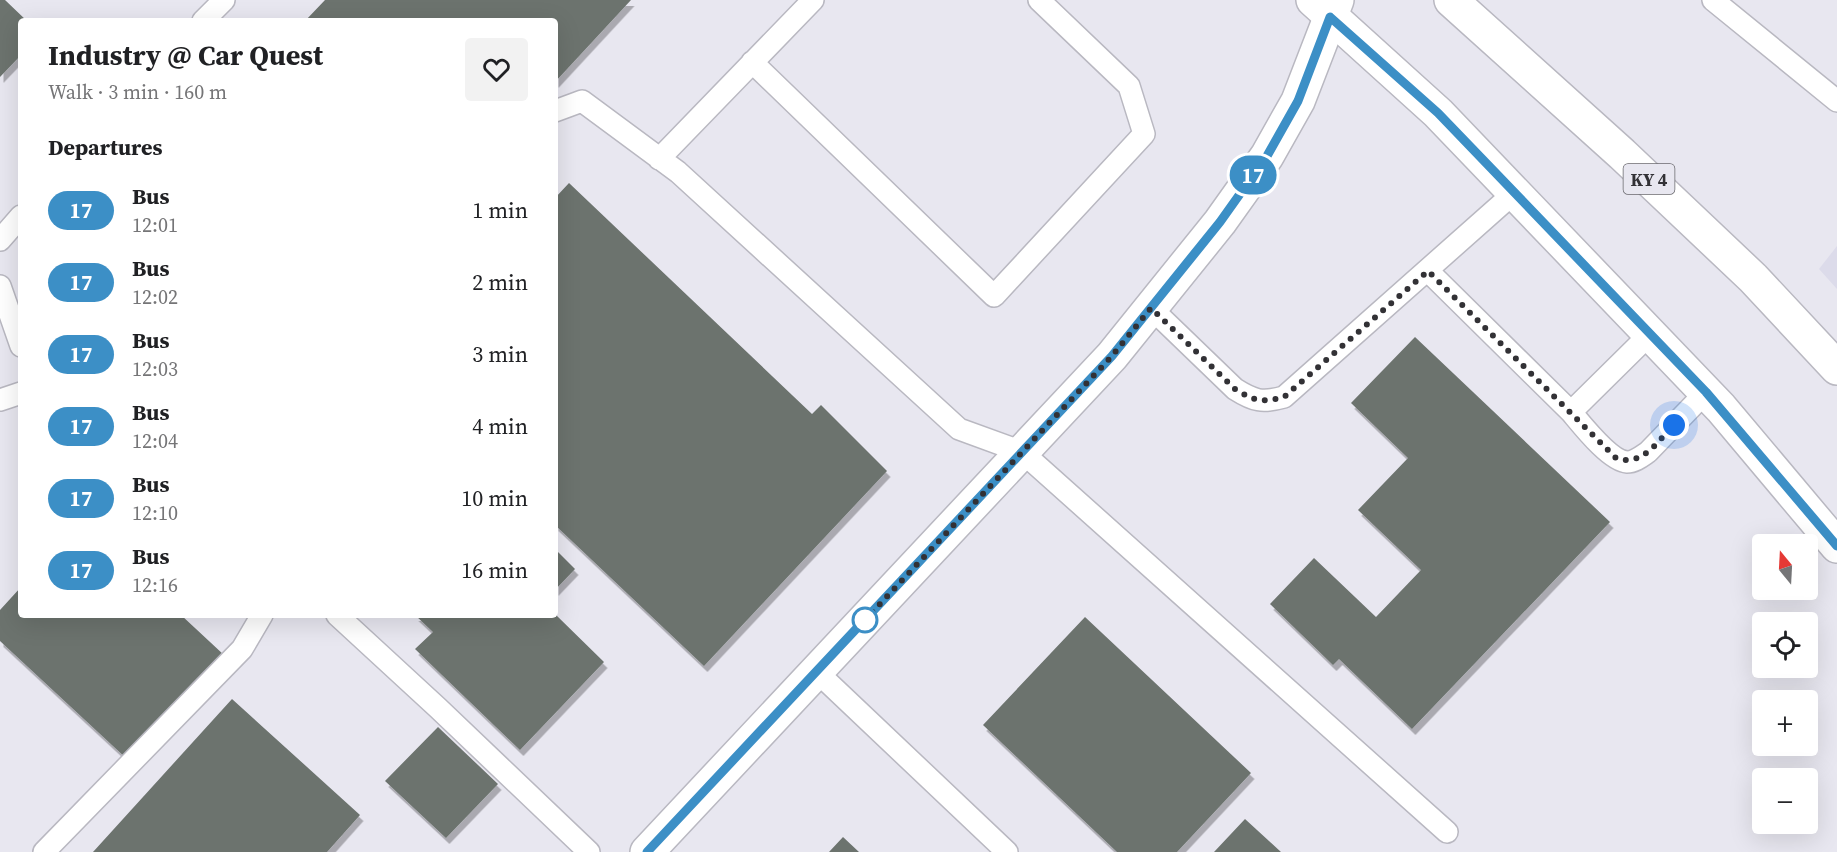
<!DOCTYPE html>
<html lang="en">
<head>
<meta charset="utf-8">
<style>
	:root { --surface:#fff; --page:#f2f2f2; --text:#202124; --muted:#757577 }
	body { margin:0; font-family:"Source Serif 4",serif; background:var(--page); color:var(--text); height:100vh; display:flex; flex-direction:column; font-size:22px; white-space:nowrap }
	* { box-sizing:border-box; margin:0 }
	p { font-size:20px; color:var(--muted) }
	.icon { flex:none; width:33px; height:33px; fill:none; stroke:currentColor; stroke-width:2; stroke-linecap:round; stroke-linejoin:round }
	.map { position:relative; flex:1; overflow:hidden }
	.sheet { position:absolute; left:18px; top:18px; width:540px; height:600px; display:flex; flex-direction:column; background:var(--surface); border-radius:6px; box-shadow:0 6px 24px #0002 }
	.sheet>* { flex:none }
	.badge { padding:0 12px; border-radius:20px; font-size:21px; line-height:39px }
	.needle { width:39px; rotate:342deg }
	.fabs { position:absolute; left:1752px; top:534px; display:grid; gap:12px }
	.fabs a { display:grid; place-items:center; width:66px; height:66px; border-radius:6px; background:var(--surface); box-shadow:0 6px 24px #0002; font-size:30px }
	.you { position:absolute; width:30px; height:30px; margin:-15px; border:4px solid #fff; border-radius:50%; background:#1a73e8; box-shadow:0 0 0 9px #1a73e833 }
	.map>.badge { position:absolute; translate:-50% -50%; box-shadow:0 0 0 3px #fff }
	h2 { padding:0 30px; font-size:22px; line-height:54px }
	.round { display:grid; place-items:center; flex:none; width:63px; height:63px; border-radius:6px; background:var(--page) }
	.summary { display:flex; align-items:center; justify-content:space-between; height:102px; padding:0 30px }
	h1 { font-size:28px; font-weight:700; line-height:45px }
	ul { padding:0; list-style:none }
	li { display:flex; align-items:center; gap:18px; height:72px; padding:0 30px }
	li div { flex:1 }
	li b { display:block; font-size:22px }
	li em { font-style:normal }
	li .badge { min-width:66px; font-weight:700; text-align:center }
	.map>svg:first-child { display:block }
</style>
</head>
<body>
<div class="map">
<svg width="1837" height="852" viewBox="0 0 1837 852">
	<defs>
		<filter id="shadow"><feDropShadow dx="3.5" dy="6" stdDeviation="0" flood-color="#0004"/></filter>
	</defs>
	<rect width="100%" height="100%" fill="#e8e7f0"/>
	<path fill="#dcdbea" d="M1837,246V289L1819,269Z"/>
	<path fill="#6c736e" filter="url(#shadow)" d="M0,0H5L27,21H21V55L0,77Z
		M325,0H631L555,82V21H305Z
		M569,183L812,414L821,405L887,471L704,666L555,525V198Z
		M1415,337L1610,522L1412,729L1339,659L1333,665L1270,604L1314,558L1376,617L1421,570L1358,510L1408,458L1351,403Z
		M555,549L575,569L555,590Z
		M21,587V615H181L224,655L127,759L0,641V610Z
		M415,615H556L604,662L520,750L415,649L433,632Z
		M1085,617L1251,773L1177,852H1117L983,725Z
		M232,699L360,815L327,852H93Z
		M438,727L498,784L446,838L385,781Z
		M1245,819L1281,852H1214Z
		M843,837L859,852H829Z"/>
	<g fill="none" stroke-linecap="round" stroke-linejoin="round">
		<g stroke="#b9b8c1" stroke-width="24">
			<path id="lane" d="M1713,0L1837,101
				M203,21L224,0
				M752,62L994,296L1144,134L1129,86L1039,0
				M555,111L582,101L678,172L959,429L1022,452L1447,832
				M659,159L813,0
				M0,240L21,216
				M1428,271L1571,412L1650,334
				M0,286L21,346
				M1151,308L1235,389C1254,401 1262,403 1284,397L1514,193
				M0,400L21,393
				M1571,412C1582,425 1610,461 1627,462C1635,462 1642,456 1648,452L1706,392
				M337,615L438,708L589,852
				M816,671L1007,852
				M44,852L242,649L262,615"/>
		</g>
		<g stroke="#b9b8c1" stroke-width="36">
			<path id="street" d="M647,852L1112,356L1220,222L1267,156L1298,101L1337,0"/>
		</g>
		<g stroke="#b9b8c1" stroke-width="36">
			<path id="highway" d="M1313,0L1438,113L1721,408L1837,546
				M1451,0L1622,154L1753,278L1837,368"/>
		</g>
		<use href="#lane" stroke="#fff" stroke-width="21"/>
		<use href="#street" stroke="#fff" stroke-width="33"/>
		<use href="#highway" stroke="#fff" stroke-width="33"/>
	</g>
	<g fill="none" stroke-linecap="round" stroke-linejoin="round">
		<g stroke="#fff" stroke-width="14">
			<path id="line" d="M647,852L1112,356L1220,222L1267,156L1298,101L1330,17L1438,113L1706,392L1837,546"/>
		</g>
		<use href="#line" stroke="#3c8fc6" stroke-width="9"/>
		<path stroke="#323135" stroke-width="6" stroke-dasharray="0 10.8" d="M865,620L1112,356L1151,308L1235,389C1254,401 1262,403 1284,397L1428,271L1616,458C1642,467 1657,442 1674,425"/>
	</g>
	<circle fill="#fff" stroke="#3c8fc6" stroke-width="3" cx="865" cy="620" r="12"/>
	<g text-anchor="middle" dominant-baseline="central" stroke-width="6" stroke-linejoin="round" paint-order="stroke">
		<rect fill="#e8e7f0" stroke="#69686d" stroke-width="1.5" x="1623.5" y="164" width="51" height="30" rx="4.5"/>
		<g font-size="18" font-weight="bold" fill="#323135">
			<text x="1649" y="179">KY 4</text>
		</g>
	</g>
</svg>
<div class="fabs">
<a><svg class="needle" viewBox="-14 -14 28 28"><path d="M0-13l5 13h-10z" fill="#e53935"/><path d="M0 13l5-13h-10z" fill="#757577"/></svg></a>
<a><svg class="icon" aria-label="locate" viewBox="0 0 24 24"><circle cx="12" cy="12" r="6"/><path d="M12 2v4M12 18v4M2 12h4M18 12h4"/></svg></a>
<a>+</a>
<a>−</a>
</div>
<div class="you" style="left:1674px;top:425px"></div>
<b class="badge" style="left:1253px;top:175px;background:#3c8fc6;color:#fff">17</b>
<section class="sheet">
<div class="summary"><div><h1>Industry @ Car Quest</h1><p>Walk · 3 min · 160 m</p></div><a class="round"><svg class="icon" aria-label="heart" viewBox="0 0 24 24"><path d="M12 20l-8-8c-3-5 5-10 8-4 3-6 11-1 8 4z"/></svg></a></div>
<h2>Departures</h2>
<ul>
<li><span class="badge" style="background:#3c8fc6;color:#fff">17</span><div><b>Bus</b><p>12:01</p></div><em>1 min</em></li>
<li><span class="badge" style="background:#3c8fc6;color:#fff">17</span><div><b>Bus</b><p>12:02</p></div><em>2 min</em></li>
<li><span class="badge" style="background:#3c8fc6;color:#fff">17</span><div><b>Bus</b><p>12:03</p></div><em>3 min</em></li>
<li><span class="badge" style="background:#3c8fc6;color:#fff">17</span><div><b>Bus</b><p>12:04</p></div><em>4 min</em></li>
<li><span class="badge" style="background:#3c8fc6;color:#fff">17</span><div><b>Bus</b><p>12:10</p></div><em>10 min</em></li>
<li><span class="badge" style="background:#3c8fc6;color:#fff">17</span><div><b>Bus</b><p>12:16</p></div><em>16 min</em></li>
</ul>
</section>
</div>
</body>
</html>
